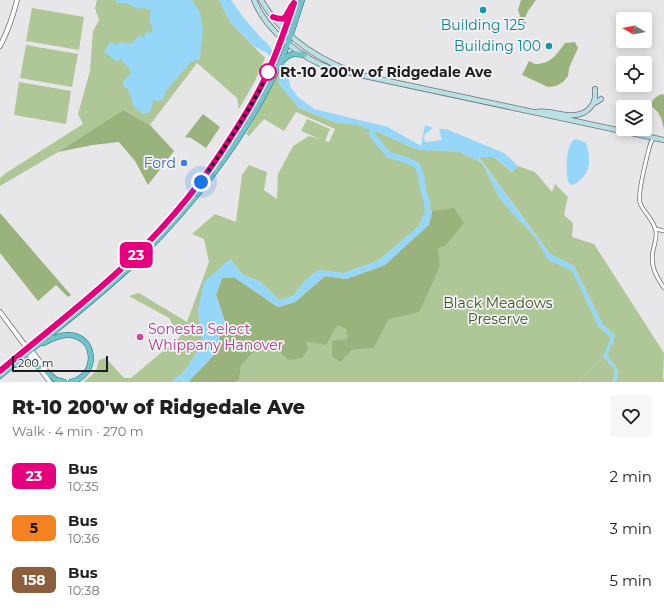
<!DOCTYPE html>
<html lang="en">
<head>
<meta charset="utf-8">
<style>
	:root { --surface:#fff; --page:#f6f6f6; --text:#202124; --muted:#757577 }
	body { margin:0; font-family:Montserrat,sans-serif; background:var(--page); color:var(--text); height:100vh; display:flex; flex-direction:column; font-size:15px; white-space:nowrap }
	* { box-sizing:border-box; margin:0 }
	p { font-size:13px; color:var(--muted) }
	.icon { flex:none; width:22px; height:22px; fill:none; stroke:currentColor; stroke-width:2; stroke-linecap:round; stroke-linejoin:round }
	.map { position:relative; height:382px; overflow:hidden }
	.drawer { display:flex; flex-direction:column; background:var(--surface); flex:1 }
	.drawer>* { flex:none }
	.badge { padding:0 8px; border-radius:6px; font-size:14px; line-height:26px }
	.needle { width:26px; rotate:279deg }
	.fabs { position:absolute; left:616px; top:12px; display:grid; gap:8px }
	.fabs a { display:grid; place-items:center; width:36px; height:36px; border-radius:4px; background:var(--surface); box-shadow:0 2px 10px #0003; font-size:20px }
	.scale { position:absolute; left:12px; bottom:10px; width:96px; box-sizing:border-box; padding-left:4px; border:2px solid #1c1c1d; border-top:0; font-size:11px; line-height:14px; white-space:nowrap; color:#1c1c1d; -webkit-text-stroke:3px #f4f4f8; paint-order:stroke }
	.you { position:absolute; width:20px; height:20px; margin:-10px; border:3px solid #fff; border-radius:50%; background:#1a73e8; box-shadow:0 0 0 6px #1a73e833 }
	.map>.badge { position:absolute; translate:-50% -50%; box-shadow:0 0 0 2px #fff }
	.round { display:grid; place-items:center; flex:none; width:42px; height:42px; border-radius:4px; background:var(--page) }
	.summary { display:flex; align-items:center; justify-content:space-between; height:68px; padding:0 12px }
	h1 { font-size:19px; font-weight:800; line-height:30px }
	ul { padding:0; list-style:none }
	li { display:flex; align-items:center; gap:12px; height:52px; padding:0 12px }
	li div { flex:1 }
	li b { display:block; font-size:15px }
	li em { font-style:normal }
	li .badge { min-width:44px; font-weight:700; text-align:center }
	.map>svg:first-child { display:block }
</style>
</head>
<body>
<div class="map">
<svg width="664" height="382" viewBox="0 0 664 382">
	<rect width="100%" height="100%" fill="#e7e7ea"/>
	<path fill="#afc696" d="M97,0H219L231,23L265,58L255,81L239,109L237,98L197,63L150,125L123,110L58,152L0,186V178L6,173L83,124L78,114L90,71L93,31L99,20L95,8Z
		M32,8L84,17L79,50L26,41Z
		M26,45L78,54L72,87L20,78Z
		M280,70L299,108L334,122L364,126L416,149L460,152L482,163L500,199L535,237L548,259L572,270L599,327L612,338L603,356L615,370L613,382H235L239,380L241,366L258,347L276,349L288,360L306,341L337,324L346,329L352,350L374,348L389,319L425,212L419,226L378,261L343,273L318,270L305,281L293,296L279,300L261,282L243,275L230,259L198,310L203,343L184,372L171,382H84L96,371L99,360L106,358L124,378H131L180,337L169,318L129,296L139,293L187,322L209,262L204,239L192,234L215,214L236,222L242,175L249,165L267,172L264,190L277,199L278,174L293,146L309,136L320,139L301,131L307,119L330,129L325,141L329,142L335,129L296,112L284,131L264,119L249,136L246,134L271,89Z
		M19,82L71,91L66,124L14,115Z
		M478,156L494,157L512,172L518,166L535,172L552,192L555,184L568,197L564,215L573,223L572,237L594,244L664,353L663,378L664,379V382H616L618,370L607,355L615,335L603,325L574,266L550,254Z"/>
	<path fill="#9ab37d" d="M521,0H536L528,11L525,18L526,25L516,26L520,16L518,10Z
		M575,42L578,48L569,68L568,76L563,82L556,86L548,87L522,75L529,61L535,64C551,64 556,55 565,43Z
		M662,94L664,95V130C662,119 660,112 650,105C653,99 656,96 662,94Z
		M123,110L150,125L174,151L148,185L135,161L119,142L93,145L58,152Z
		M203,114L220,127L206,148L191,138L185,137Z
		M454,208L464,223L445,246L438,248L440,266L419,312L389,319L374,348L352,350L340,362L332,356V341L348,339L346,329L337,325L326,345L306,341L308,350L302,358L288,360L276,349L258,347L241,366L239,380L235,382H188L213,356L225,322L216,295L222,278L234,277L278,307L295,302L325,276L346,279L385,265L432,214V211Z
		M0,213L71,295L68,297L56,285L38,301L0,253Z"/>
	<path fill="#96d6f8" d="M115,0H192L200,12L203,30L200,59L191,62L165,92L164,98L159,101L153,100L152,108L149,113L143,114L133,106L132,99L129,94L128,88L124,87L123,81L126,79L131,73C129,67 125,64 121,60L116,61L104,52L110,42L116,44L122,42L131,44L140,35L143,38L146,32L151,33L153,30L149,19L151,10L144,8L138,9L126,3H117Z
		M219,0H231L243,17L270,48L267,53L255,47L231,23Z
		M285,61L290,86L298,97L314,109L388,127L421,146L425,125L433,128L424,135L425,142L442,140L439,129H446L504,153L518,166L513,172L494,157H478L550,254L574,266L603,325L615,335L607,355L618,370L616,382H613L615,370L603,356L611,338L599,327L572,271L548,260L535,237L500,199L482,163L460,152L416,149L364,126L334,122L299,108L278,83L281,72L280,70Z
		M575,139L582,141L586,143C590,156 592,169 581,179C578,182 576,184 572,185L568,182C566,172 565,145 575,139Z
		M432,211V214L429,225L385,265L346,279L325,276L295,302L278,307L234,277L222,278L216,295L225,322L213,356L188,382H171L184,372L203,343L198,310L204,282L230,259L243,275L261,282L279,300L293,296L305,281L318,270L343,273L378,261L419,226L425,212Z"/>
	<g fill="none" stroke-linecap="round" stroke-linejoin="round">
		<path stroke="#96d6f8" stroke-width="1" d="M420,149L428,151L432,149
			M609,349L613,345V340
			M578,382C586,373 595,366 603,357"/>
		<path stroke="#96d6f8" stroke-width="6" d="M264,44L282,68
			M366,126L372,127V135L389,155L406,160L417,165L421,175L423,190L427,201L428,216L426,218"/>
		<g stroke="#6f6f72" stroke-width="4.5">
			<path id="minor" d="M653,138L650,145C647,157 637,193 640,203C644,213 655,221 656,232C657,238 654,245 653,251C650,266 656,276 664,288
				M656,229L664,231"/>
		</g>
		<g stroke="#6f6f72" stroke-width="5.5">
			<path id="tertiary" d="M0,46C8,31 13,16 17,0
				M0,312L27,348L31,350L49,374
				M27,350L28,353L50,382"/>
		</g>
		<g stroke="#6f6f72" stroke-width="6">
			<path id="secondary" d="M254,0C266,31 301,58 332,69L664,140
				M261,0C280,32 311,55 345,69
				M593,104L595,98V89
				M536,112C551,109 568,120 583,113C588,111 590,108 593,104C595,102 599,101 601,99"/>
		</g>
		<g stroke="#196f77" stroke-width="6">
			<path id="primary" d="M273,17C282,21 284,20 289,11
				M282,61C290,53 293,53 304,55
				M43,343C51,339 59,335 67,335C96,334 100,375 71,382
				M15,365C25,361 30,361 39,367
				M0,371C41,336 84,304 123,267C201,194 264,103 295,0
				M47,372L56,380L64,382
				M0,376C42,340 87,307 128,269C188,212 246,139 280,63C289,43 295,21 302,0"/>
		</g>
		<use href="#minor" stroke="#fff" stroke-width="3"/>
		<use href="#tertiary" stroke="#fff" stroke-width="4"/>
		<use href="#secondary" stroke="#b9e1e5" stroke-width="4.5"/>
		<use href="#primary" stroke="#74c3cb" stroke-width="5"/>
	</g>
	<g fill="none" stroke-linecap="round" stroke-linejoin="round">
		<g stroke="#fff" stroke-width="9">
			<path id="line" d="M0,371C41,336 84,304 123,267C164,229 201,185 231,137C244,117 257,96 267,74C278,51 286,27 294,3C285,13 289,23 273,17"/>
		</g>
		<use href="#line" stroke="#e6007e" stroke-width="6"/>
		<path stroke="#1c1c1d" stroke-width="4" stroke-dasharray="0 7.2" d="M201,182C216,160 231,138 245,115C253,102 262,87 268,72"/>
	</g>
	<g fill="#0f9aa8" stroke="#f4f4f8" stroke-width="1.5">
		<circle cx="483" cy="10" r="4"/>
		<circle cx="549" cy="46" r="4"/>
	</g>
	<circle fill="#fff" stroke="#e6007e" stroke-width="2" cx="268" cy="72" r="8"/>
	<circle fill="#3f7fe0" stroke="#f4f4f8" stroke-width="1.5" cx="184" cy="163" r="4"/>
	<circle fill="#d1479c" stroke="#f4f4f8" stroke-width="1.5" cx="140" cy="337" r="4"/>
	<g text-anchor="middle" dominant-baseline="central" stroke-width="3.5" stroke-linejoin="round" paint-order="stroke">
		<g font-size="14" fill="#0d838f" stroke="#f4f4f8">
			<text x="483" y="25">Building 125</text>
			<text x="541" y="46" text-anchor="end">Building 100</text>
		</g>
		<g font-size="14" font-weight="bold" fill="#1c1c1d" stroke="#f4f4f8" text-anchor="start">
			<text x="280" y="72">Rt-10 200'w of Ridgedale Ave</text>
		</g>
		<g font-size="14" fill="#366cbe" stroke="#f4f4f8" text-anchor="end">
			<text x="176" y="163">Ford</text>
		</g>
		<g font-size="14" fill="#3b5319" stroke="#f4f4f8">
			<text x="498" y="303">Black Meadows<tspan x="498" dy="16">Preserve</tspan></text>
		</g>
		<g font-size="14" fill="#b23c85" stroke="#f4f4f8" text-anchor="start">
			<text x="148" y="329">Sonesta Select<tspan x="148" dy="16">Whippany Hanover</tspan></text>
		</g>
	</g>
</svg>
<div class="fabs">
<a><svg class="needle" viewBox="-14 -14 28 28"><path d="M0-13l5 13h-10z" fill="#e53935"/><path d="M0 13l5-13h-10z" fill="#757577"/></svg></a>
<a><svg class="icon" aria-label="locate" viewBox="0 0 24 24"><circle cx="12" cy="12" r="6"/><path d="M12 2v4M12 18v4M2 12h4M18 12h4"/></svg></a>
<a><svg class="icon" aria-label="layers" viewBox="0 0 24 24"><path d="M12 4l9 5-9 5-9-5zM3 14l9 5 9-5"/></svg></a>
</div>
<div class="scale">200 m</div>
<div class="you" style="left:201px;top:182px"></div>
<b class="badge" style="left:136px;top:255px;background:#e6007e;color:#fff">23</b>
</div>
<section class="drawer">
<div class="summary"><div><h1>Rt-10 200'w of Ridgedale Ave</h1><p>Walk · 4 min · 270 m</p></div><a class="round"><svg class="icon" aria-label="heart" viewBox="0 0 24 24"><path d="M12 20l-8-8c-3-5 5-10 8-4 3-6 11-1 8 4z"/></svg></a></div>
<ul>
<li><span class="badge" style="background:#e6007e;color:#fff">23</span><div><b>Bus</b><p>10:35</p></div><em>2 min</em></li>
<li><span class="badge" style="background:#f58220;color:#111">5</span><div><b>Bus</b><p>10:36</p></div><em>3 min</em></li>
<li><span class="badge" style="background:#8b5e3c;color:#fff">158</span><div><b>Bus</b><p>10:38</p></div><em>5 min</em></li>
</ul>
</section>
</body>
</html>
